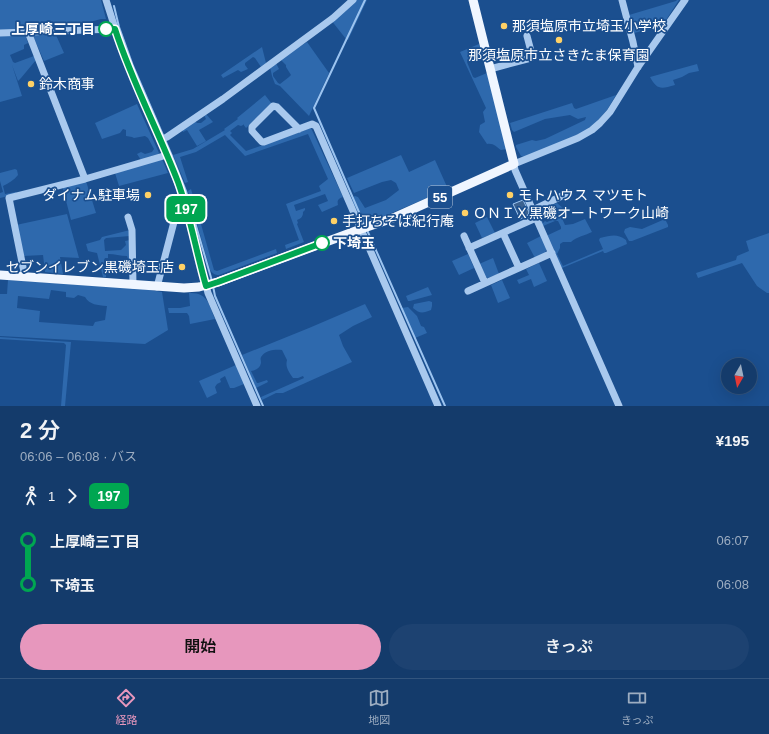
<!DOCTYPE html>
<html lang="ja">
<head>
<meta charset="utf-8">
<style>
	:root { --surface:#143b6b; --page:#1d4271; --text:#f1f3f6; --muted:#9dadc1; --line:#33557e; --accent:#e797bd }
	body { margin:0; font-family:Arial,"Noto Sans JP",sans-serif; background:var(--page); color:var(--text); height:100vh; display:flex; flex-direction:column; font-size:15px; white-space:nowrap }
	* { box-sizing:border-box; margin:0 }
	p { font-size:13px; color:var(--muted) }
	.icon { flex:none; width:22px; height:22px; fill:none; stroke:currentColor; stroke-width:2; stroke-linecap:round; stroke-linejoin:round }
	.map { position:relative; height:406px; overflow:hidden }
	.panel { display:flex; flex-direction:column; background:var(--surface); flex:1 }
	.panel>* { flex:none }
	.badge { padding:0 8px; border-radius:6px; font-size:14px; line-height:26px }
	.needle { width:26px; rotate:189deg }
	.controls { position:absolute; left:721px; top:358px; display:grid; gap:8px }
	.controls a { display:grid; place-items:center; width:36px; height:36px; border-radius:50%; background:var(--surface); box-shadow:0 4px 16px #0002,0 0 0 1px var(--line); font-size:20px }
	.map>.badge { position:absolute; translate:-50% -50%; box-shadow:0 0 0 2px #fff }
	.legs { display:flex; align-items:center; gap:6px; height:44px; padding:0 20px; font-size:13px }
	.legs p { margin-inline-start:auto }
	.headline { display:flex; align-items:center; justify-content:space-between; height:68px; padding:0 20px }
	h1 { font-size:22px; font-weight:600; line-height:30px }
	.primary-button { display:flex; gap:8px; margin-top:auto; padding:8px 20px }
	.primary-button a { flex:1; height:46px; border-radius:24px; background:var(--accent); color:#111; font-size:16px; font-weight:600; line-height:46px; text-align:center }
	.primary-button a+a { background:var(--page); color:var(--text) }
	ul { padding:0 20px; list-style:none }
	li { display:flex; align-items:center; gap:14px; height:44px; font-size:15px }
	li i { display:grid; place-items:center; width:6px; height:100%; margin:0 5px; background:currentColor }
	li i::after { content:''; width:10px; height:10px; margin:-5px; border:3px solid; border-radius:50%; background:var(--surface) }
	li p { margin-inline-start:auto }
	li:first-child i { background:linear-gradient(#0000 50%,currentColor 0) }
	li:last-child i { background:linear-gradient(currentColor 50%,#0000 0) }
	.menu { display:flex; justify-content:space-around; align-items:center; height:56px; border-top:1px solid var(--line); background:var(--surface); font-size:11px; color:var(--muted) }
	.menu a { display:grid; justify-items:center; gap:2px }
	.menu .active { color:var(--accent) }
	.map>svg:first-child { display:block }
</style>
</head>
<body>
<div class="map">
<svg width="769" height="406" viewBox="0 0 769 406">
	<rect width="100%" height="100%" fill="#1b4f8f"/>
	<path fill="#2e69ad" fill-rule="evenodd" d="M0,0H101L106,19H101L90,22V28L0,32Z
		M354,0H367L348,40L346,39L331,20Z
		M677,0H679L662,26L634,33L629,15L676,1Z
		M25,35L28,43L24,45V49L10,55L13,62L15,63L34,56L36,60L21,78L18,81L12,65L22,96L0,102V36Z
		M34,35H56L64,53L44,61L33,36Z
		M307,42L329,73L309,116L280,86L275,84L272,76L270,67L276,63L279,69L273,73V76L278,83L280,84L289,77L291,75L286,67V65L280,59Z
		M479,44L484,59L478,61L476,56L472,55L467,62L473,77L475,78L487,73L507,149L501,150C496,147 494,143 487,144L479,132L480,125L485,122L483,112L486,108L460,52Z
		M262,47L266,63L261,67L255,58L253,57L245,63V65L248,69L241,72L238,70L223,78L221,75Z
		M697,64L699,71L689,73L682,77L673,80L675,85C661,89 657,90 650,77Z
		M265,95L272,104L246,128L243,124V125L241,126L238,125L230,131L232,133L230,135L246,151L311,128L343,197C338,199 337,200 338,205L322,212L318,205L328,201L325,194L294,205L296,211L305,208V210L303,212C303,216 302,218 297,220L298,223L297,224L304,242L286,249L285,245L299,240L286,204L321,191L319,186L328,179L308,134L245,156L225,135L196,152L180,157L188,182L185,183L173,155L193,149L225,130L224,129L238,119L237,118Z
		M616,95L607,110L593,126L584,133L525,157L521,156L516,147V145L532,140L536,141L545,139L585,120L586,117L578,119L570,115L545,119L514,132L512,130L510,123L572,103L574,108L576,109Z
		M137,104L159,153L158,156L141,160L137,154L141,152L145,154L152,152L154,149L148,138L145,136L134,138L132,137L126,136V130L123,129L120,133L102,139L95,123Z
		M206,114L213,122L199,130L206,141L197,146L187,130L183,132L182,130L195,121L197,123H201L206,119L204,115Z
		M401,155L409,172L435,160L448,189L387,215L371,220L363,222L353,203L352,198L355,196L358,197L365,208L386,200L399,190L396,183L391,180L382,182L354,193L347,178Z
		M162,159L168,173L119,186L115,173Z
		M15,169L17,170L18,175C14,180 9,183 3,186L5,194L16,192L17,194L0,198V193L3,192L0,181V173Z
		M86,181L96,213L71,220L63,189V187Z
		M191,189L214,270L217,271L276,249L277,253L219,275C215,275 213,274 210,270L188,191Z
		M557,203L564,209L561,211L560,214L565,225L573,224L585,219L592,232C586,235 576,237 571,242H563L560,244V248L557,254L563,266L603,249L599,240L600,238C611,236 616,233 626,240L627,244L606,253H604L603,251L562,268L546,236L561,229V227L558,221H555L543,226L538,215L539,214L543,223L545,221L547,222L558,217L559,214L556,209L552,208L545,211V213L543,215L541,210Z
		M67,214L79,258L60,257L63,274L45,272L43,255L23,256L16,225Z
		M487,217L495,233L482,238L475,223Z
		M665,219L668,225V227L632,241H629L624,232L625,229L630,227L642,229Z
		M130,230V236L106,238L104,240L105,251L121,250L126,245L125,241L130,240L129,262L127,256C120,256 115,254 108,254V258H105L104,260V266L106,268V277H103L97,253L92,252L88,251L86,244L100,240L102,237Z
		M769,233V293H767L757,286L742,263L698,278L696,273L736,260L737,256L749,251L746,241Z
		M541,236L547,248L545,253L535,258L527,243Z
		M468,254L474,268L459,275L452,261Z
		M493,258L499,274L488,278L484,277L479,264Z
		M539,263L547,281L534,287L531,279L519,284L517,280L529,275L526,269Z
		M8,280L136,288L162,292L168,330L145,344L0,336V294H7ZM51,290L66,292V297L74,298L78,295L85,297C90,305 97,305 107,306L105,320L95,322L93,326L39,322L40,311L17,308L18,296L49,299Z
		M502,280L510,298L498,303L491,285Z
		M428,287L432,295L410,301H408L406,296Z
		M189,293C208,292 209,305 215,319L190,324L189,316L187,313H169L168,308H180L190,306Z
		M429,301L432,302V306L431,310C423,313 420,314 413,308L414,304Z
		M365,304L372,317L353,326L339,335L343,346L352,362L283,393H276L262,400L261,397L304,378L303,376L298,378H293C289,372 285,367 287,360L282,350C276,349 265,350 261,357C260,360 261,359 261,363C260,368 256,370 251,371L257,383H258L267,380L268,382L256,388L242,355L309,328Z
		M408,307L417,316L421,326L424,327L427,333L415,338L402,308Z
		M0,337L71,342L65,406H61L66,345L64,343L0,339Z
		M236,365L244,384L234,388H230L225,376L220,379L221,382L217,384L215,387L217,393L207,398L199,381Z"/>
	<path fill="#3c6290" stroke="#9cc4f0" d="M523,200L529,212L528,215L520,219L513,204Z"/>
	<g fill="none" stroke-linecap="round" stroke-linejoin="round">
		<path stroke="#9cc4f0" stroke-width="2" d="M114,6L119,27L133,66L172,156L186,191L212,281
			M365,226L314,108L365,0
			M367,230L445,406
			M213,286L215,296L263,406"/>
		<path stroke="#a9c9ee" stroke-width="7" d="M106,0L122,50L167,155L182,194L208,293L257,406
			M622,0L633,42L638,67
			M28,32L85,179
			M0,33L115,29
			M490,69L531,58L532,55L527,36
			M299,129L277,107L273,106L252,127V131L262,142H264L312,124L316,126L438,406
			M160,140L167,137L223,99L333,18L353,0
			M533,210L568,193
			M128,217L132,230L133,285
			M503,233L519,268
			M464,236L485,283
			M469,248L536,218
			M25,277L9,198L85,179L167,155
			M157,287L175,218L179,212L186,207
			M468,291L552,253
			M619,406L515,170L514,164L578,138L592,130L600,123L610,112L638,67L685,0"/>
		<path stroke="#f0f6ff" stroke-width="9" d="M0,275L184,288L199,287L218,282L361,229L393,218L514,164L473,0"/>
	</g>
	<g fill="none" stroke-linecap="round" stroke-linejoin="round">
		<g stroke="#fff" stroke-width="9">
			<path id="line-1" d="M106,29H115C132,82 158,130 178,182C190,215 196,251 206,286L218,282L322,243"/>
		</g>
		<use href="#line-1" stroke="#00a651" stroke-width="6"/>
	</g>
	<g fill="#ffd166" stroke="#1b4f8f" stroke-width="1.5">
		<circle cx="504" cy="26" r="4"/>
		<circle cx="559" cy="40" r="4"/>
		<circle cx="31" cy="84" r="4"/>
		<circle cx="148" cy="195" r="4"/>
		<circle cx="510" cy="195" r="4"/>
		<circle cx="465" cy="213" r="4"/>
		<circle cx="334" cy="221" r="4"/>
		<circle cx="182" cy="267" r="4"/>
	</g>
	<g fill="#fff" stroke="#00a651" stroke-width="2">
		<circle cx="106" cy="29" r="7"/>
		<circle cx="322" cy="243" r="7"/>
	</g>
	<g text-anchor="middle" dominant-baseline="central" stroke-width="3.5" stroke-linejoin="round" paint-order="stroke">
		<rect fill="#1b4f8f" stroke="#bbcadd" stroke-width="1" x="428" y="186" width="24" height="22" rx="3"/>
		<g font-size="13" font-weight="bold" fill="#fff">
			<text x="440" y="197">55</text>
		</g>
		<g font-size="14" fill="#fff" stroke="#1b4f8f" text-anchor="start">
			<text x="512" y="26">那須塩原市立埼玉小学校</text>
			<text x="559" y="55" text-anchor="middle">那須塩原市立さきたま保育園</text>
			<text x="39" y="84">鈴木商事</text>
			<text x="140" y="195" text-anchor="end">ダイナム駐車場</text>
			<text x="518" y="195">モトハウス マツモト</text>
			<text x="473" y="213">ＯＮＩＸ黒磯オートワーク山崎</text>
			<text x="342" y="221">手打ちそば紀行庵</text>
			<text x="174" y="267" text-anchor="end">セブンイレブン黒磯埼玉店</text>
		</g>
		<g font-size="14" font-weight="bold" fill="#fff" stroke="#1b4f8f" text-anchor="end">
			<text x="95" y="29">上厚崎三丁目</text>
			<text x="333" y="243" text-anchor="start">下埼玉</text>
		</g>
	</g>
</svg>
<div class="controls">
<a><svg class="needle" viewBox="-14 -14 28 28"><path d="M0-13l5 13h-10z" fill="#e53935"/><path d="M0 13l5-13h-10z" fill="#9dadc1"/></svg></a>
</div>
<b class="badge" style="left:186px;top:209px;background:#00a651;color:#fff">197</b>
</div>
<section class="panel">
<div class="headline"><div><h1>2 分</h1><p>06:06 – 06:08 · バス</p></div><b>¥195</b></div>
<div class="legs"><svg class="icon" aria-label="walk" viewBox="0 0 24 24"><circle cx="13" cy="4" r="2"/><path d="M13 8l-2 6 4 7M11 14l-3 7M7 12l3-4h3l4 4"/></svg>1<svg class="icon" aria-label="forward" viewBox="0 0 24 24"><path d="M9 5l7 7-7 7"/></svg><b class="badge" style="background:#00a651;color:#fff">197</b></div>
<ul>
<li><i style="color:#00a651"></i><b>上厚崎三丁目</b><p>06:07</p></li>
<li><i style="color:#00a651"></i><b>下埼玉</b><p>06:08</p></li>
</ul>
<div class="primary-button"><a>開始</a><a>きっぷ</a></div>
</section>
<nav class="menu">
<a class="active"><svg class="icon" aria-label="directions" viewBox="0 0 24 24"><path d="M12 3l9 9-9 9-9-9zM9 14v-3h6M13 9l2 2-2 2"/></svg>経路</a>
<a><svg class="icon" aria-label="map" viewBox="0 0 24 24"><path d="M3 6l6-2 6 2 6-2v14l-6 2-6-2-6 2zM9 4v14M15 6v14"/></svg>地図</a>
<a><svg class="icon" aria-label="tickets" viewBox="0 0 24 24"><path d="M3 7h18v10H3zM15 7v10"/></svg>きっぷ</a>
</nav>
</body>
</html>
